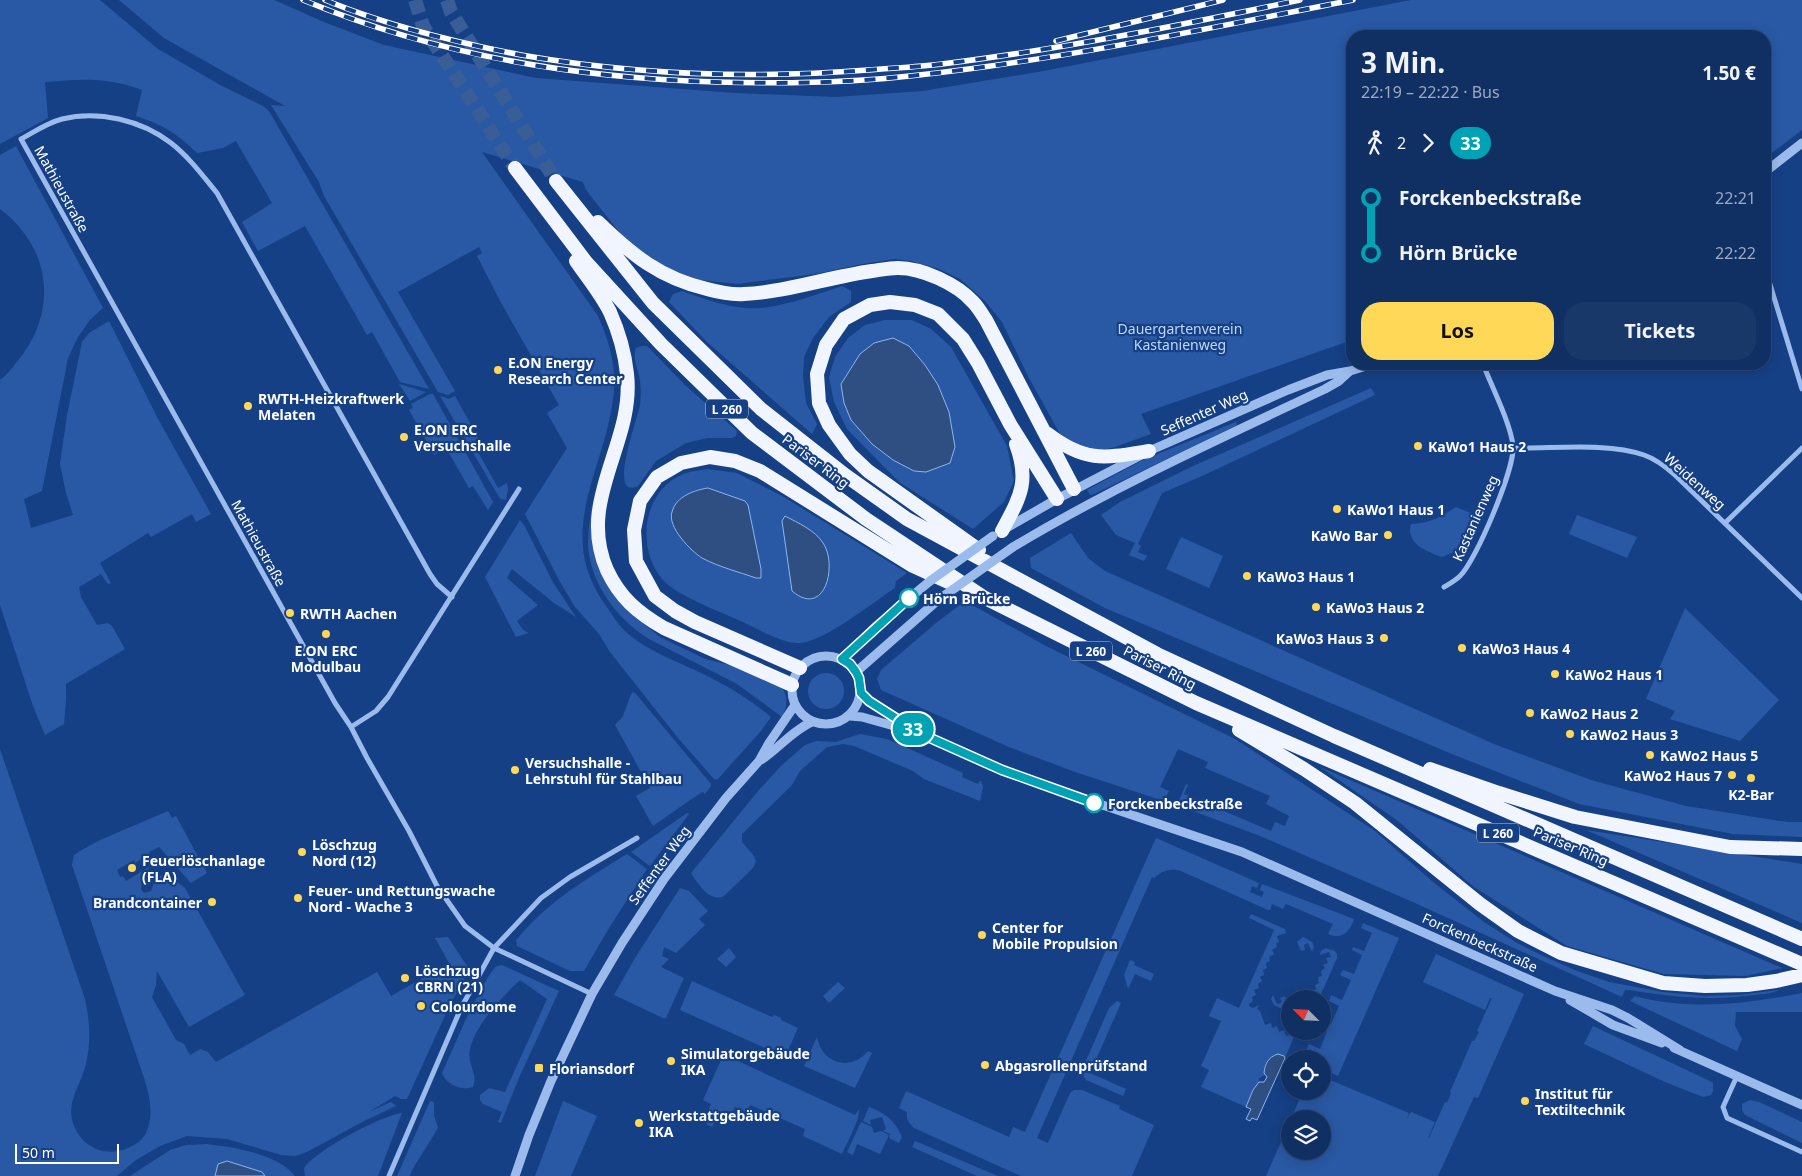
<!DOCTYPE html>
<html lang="de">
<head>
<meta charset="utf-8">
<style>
	:root { --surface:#103064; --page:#19386a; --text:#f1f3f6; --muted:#9ca9bf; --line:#304b78; --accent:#ffd857 }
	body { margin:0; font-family:"Noto Sans",sans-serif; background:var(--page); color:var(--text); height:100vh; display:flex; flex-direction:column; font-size:19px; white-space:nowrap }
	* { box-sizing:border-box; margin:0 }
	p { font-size:16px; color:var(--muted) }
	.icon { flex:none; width:28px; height:28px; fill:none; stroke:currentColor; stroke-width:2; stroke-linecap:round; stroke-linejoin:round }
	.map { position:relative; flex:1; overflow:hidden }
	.panel { position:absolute; left:1346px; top:30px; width:425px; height:340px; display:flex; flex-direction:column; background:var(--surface); border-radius:20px; box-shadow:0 2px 12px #0003,0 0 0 1px var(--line) }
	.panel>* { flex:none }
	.badge { padding:0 10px; border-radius:16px; font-size:18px; line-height:32px }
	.needle { width:32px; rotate:294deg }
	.tools { position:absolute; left:1281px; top:990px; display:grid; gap:10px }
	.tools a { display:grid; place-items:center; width:50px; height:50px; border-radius:50%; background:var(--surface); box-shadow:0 2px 12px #0003,0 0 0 1px var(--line); font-size:25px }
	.scale { position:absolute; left:15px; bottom:12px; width:104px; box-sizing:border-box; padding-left:5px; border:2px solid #fff; border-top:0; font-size:14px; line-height:18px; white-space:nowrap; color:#fff; -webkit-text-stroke:4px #164085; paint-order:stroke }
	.map>.badge { position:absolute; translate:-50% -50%; box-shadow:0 0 0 2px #fff }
	.legs { display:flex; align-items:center; gap:8px; height:55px; padding:0 15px; font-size:16px }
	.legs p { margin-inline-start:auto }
	.overview { display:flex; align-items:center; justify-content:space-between; height:85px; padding:0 15px }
	h1 { font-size:28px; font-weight:700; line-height:38px }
	.action { display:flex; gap:10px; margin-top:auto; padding:10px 15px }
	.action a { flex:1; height:58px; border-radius:20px; background:var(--accent); color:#111; font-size:20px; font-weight:700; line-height:58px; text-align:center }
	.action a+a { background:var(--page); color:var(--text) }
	ul { padding:0 15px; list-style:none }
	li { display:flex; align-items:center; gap:18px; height:55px; font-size:19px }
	li i { display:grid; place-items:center; width:8px; height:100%; margin:0 6px; background:currentColor }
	li i::after { content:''; width:12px; height:12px; margin:-6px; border:4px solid; border-radius:50%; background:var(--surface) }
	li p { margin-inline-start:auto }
	li:first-child i { background:linear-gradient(#0000 50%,currentColor 0) }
	li:last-child i { background:linear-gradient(currentColor 50%,#0000 0) }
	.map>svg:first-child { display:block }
</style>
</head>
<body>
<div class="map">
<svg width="1802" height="1176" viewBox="0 0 1802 1176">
	<rect width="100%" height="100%" fill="#164085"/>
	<path fill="#2959a4" d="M0,0H100L158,49L222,86L263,106L269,111L429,389L400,382L372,332L367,335L305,226L258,251L242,222L272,203L236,141L223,148L197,153C175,132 165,126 136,116L142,90C107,77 82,79 45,82L48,118L0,144Z
		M119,0H274L324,22L384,45L536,78L735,93L836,97L923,91L1038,72L1411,0H1802V130L1765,158V36H1352V340L1141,414L1151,434L1115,447L1099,451L1074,445L1060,434L1029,378L1002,322L985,301L960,279L939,269L911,261L895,259L862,264L815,274L737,284L691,279L653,261L624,238L586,190L583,182L482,152L598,316C608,339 616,363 614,389C609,464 554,527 602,600C610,611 617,624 627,633C653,655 688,665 717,681C736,691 754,703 771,717L761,731L717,780L714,779L678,738L610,652L599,634L575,607L560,582L525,514L567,448L547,413L559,405L499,299L477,256L482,253L479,247L398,292L455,391L448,395L438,392L324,196L319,182L271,105L285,106L164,38Z
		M16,146L103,308L90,320L78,337L68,358L42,491L24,499L31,528L73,515L66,493L60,464L67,415L82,342L89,333L109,321L157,417L211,514L196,522L192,514L151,537L148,533L100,563L111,583L108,584L101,574L79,587L81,597L97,625L108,623L112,626L125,649L66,684V700L64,724L45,735L33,706L0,605V380C9,373 16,363 23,354C58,305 49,246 0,209V155Z
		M842,286L851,291V302L829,317L813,338L804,357L803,376L806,403L817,424L812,434L707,342L669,302L673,294L682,291C702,298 723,306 745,308C773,311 815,295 842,286Z
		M885,320H912L931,329L951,347L1007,446L1014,481L1004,502L973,529L899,482L847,429L834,402L829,377L835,357L848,338L865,325Z
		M641,346H647L685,385L737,431L736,436L732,438H707L686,443L656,461L638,486C606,501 639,415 640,405C641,397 641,389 640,381C639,370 632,359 636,348Z
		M399,384L426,392L410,401Z
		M1371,388L1375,395L1202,476L1162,493L1138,544L1141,546L1138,552L1147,556L1144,561L1129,555L1135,543L1116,535L1101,515L1120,502L1193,466Z
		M430,394H433L493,502L488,510L473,486L469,488L446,448L434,455L409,410L413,408L411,404Z
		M440,396L449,399L455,396L484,448L478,452L498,488L507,483L508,489L506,500L501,499L499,497Z
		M1236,422L1237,425L1094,494L1090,495L1087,490L1143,460Z
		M707,469L737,473L784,497L907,573L896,581L895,588C872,603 825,641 800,643C783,644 758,629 743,622C721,612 677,596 663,580C636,549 642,493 681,475C689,471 699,471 707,469Z
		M592,506V522L626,609L635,617L660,637L705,659L734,666L781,686C788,696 788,706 782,717L737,684L649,639C617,619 590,584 588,544C588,532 590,518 592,506Z
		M1456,507L1473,514L1456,551L1442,557C1427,552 1405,543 1411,524C1430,523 1441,517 1456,507Z
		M1577,515L1637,537L1627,558L1569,534Z
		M520,520L524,525L554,584L576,617L554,603L512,569L507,578L538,605L517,621L523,630L529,633L516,637L485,577Z
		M1071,533L1088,558L1105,571L1494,744L1591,780L1686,806L1787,822H1802V837L1733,834L1579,804L1452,754L1105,608L1031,568L1030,558Z
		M1181,537L1223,556L1209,588L1166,569Z
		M965,601L1046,646L1235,739L1375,831L1433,882L1484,922L1517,943L1541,955L1577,971L1609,982L1663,992L1704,996L1738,995L1779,990C1771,994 1762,994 1753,995C1711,1001 1671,997 1630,990H1625L1622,997L1415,903L1260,836L1177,805L1186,784L1188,785L1184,794L1271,831L1275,822L1285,826L1289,816L1266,804L1270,796L1205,768L1208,762L1178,749L1160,787L1169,791L1164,801L1075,772L1009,747L881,690L877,679L881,670L936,623Z
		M1685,608L1779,700L1740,741L1670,719L1675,711L1646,699Z
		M808 691a18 18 0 1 1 36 0a18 18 0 1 1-36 0Z
		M633,692L636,694L711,784V786L705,794L703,792L696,796L653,826L636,796L650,788L615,725L623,716L631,694Z
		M860,734L887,739L963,773L962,777L978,784L980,781H981L983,787L980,801L924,779L913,771L854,746L843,744L827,747L800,771L792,785L742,834V842L754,856L756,861L753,868L724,896C710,903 698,884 691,873L759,790L782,765L805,745L816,741L836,742Z
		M0,749L85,999C90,1021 91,1043 86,1064C81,1085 66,1101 73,1123C81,1147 105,1158 128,1148C135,1145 142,1141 146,1133C154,1116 150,1098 145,1081L72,865L74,855L80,851L100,840L168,811L172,818L176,816L207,873L191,883L159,847L149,852L152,858L148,860L146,856L135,863L134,860L117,870L120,877L123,876L126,881L149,867L146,882L142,883L141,889L144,893L151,891L157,875L172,878L185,888L245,995L189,1027L157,971L156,985L152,997L176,1040L184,1044L190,1055L200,1049L208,1052L216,1062L377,972L391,996L449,963L435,938L448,937L469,969L448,1009L407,1099H401L395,1096L369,1112L391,1102L396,1106L364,1121L307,1152L295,1156L281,1155L227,1139L187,1136L160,1146L136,1160L117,1176H0Z
		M1320,767L1782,968L1746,976L1664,974L1567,946L1474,887L1398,821Z
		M687,813L689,814L650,866L631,852Z
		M1586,830L1802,864V923Z
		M1156,838L1259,883L1257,888L1252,886L1250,892L1262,897L1264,892L1260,890L1262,884L1354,919C1350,932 1342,940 1328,934L1333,924L1286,904L1283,909L1272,904L1270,910H1268L1181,871C1170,868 1163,870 1154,878L1152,877L1037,1138L1048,1143L1070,1093L1074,1090H1082L1120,1106L1119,1109L1154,1125L1132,1176H1021L914,1128C909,1123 906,1120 907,1112L899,1108L906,1091L1009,1137L1013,1127L1025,1132Z
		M627,854L647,869L609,928L584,971H570L517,946L516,940L518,938C550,900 585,880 627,854Z
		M680,888L689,891L708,911L699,919L705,925L676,953L664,947L662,956L669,959L661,967L684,978L666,1018H663L614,995L635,958Z
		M1251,914L1285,929L1286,933L1277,936L1279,942L1276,943L1277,947L1272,950L1274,954L1269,957L1270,961L1266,963L1267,968L1263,970L1264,975L1260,977L1262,981L1258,984L1259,988L1254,990L1256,995L1252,997L1253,1001L1249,1004V1006L1253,1008L1259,1005L1257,1009L1260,1011L1265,1025L1271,1023L1272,1028L1277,1026L1279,1032L1284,1030L1286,1036L1295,1034L1285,1058L1284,1056C1270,1059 1260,1060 1267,1077L1265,1075L1259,1078V1082L1253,1090L1246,1107L1201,1087L1209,1070L1201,1066L1221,1021L1209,1016L1217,998L1239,1008L1274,930L1249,918Z
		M1363,923L1399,938L1338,1076L1323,1069L1322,1059H1314L1315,1055L1306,1051L1309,1044L1320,1049L1327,1031L1323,1028V1021L1331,1024L1339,1006L1329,1001L1331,995L1342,1000L1351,980L1340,975L1343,970L1354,974L1362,955L1352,950L1353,947L1364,951L1372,933L1361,928Z
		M1303,937L1312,942L1314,947L1312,952L1308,943L1304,945L1305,950L1301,951L1297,942Z
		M729,948L736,957L726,967L717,959Z
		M1326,948L1335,951L1337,954V958L1319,999H1309L1314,996L1312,992L1316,989L1315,985L1319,983L1318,977L1322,976L1321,971L1325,968L1323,965L1328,963L1326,958L1331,957L1329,952L1320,955L1321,951Z
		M1436,954L1524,994L1478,1098L1474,1097L1438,1176H1266L1290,1122V1151H1322V1119H1291L1303,1091H1322L1323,1077L1409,1113L1407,1118L1411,1112L1435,1122L1428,1138H1429L1445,1102L1447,1103L1451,1093L1450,1092L1472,1041H1474L1479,1032L1477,1031L1492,998H1490L1485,1010L1423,982Z
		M1130,960L1135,962L1134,965L1154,974L1151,981L1135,974L1128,989L1124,975Z
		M502,965L559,991L518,1080L501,1123L498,1122L502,1112L483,1104L480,1100V1095L489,1088L505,1092L547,999L520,980C503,996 475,1025 470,1049C468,1059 472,1066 474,1075C475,1079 474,1083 473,1087C462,1091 447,1085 442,1073L470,1010L488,977L495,967Z
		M692,981L772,1017L774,1015L781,1018V1020L798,1028L785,1057L680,1010Z
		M838,982L845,988L829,1003L823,996Z
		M1802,993V1012H1736L1735,1026L1742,1039L1737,1051L1630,1001L1635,996C1689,1011 1747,1004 1802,993Z
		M1273,995L1277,1004L1282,1002L1280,998L1285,996L1288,1005L1282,1009L1274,1005L1271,999Z
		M1117,1001L1121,1003L1090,1073L1126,1089L1123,1096L1086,1080L1084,1077L1082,1070L1109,1008Z
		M1593,1026L1710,1081L1713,1083V1091L1711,1095L1703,1097L1665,1082L1584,1044Z
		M817,1037C822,1064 851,1072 868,1051L872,1053L855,1088L804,1066Z
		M727,1056L855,1115L859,1109C860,1120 847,1143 842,1154L803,1136L805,1129L750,1105L747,1112L735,1107L729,1121L718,1116L712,1127L706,1124L708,1119L705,1118L711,1104L703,1100L722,1058L720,1057Z
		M1750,1100L1759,1102L1802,1122V1143L1745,1115L1742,1110V1104Z
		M430,1101L434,1102V1115L438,1128L412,1170L410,1176H397Z
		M563,1101L597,1116L571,1176H535Z
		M869,1107C886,1114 894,1119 902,1137L899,1143L889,1138L890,1134L883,1131L886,1129L882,1117L870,1120L871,1125L863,1121Z
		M402,1113L378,1176H305L304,1168C317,1150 380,1116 402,1113Z
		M861,1122L872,1127L874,1133L881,1131L889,1135L880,1154L857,1144L853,1155L847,1152Z
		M915,1141L998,1176H977L912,1147Z
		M207,1144C233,1147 278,1154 295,1176H130L170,1150L186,1145Z"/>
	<path fill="#2f4f82" stroke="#8db5f0" d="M893,338L909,346L925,365L938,385L949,412L955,447L950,463L926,472L914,471L893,460L872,444L851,420L844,403L841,384L860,354L874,343Z
		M708,488L745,501L748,505L761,569V578H756C739,572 719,567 702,558C691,551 667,527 672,512C676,496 695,490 708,488Z
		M785,516C798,523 815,530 823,543C838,565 825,619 792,591L782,521Z
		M1278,1054L1284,1056L1285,1058L1257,1120L1252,1118L1250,1121L1246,1119L1251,1109L1246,1107L1253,1090L1259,1082H1264L1267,1077L1264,1073C1265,1064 1268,1057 1278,1054Z
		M227,1161L262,1172L265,1176H215L218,1164Z"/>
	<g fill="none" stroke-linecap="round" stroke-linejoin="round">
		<path stroke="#395d97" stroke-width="14" stroke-dasharray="14 7" stroke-linecap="butt" d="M415,0L423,26L515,168
			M447,0L451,12L556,181"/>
		<path stroke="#9bbbed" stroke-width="5" d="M1765,268L1802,389
			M1513,448C1552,449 1607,442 1644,455C1656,459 1666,467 1676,476L1802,598
			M1725,523L1802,448
			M1444,587C1449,584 1455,581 1460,576C1476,561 1515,468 1513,446C1511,424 1491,385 1483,364
			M452,597L437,584L430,574L217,193C203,176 189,157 171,143C141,120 98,110 62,119C47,123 34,132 21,139L335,703L351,727L367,758L409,831L437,886L465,926L494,948L592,994
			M351,727L376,711L388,697L519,489
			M1737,1076L1723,1107L1727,1118L1802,1152
			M389,1176L461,1008L494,948L541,898L570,877L637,838"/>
		<path stroke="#9bbbed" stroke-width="9" d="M1765,172L1802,143
			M1003,530L1057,499L1149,451L1288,390L1327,375L1350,371L1373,364
			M1013,547C1113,487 1219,439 1325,389L1339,381L1350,371
			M792 690a34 34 0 1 1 68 0a34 34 0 1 1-68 0Z
			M842,659L875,627L930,581
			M856,672L938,600
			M861,693L869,701L912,728
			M850,716L862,717L919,733L1002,770L1049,787L1242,852L1555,991L1612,1010L1628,1018L1680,1050
			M761,760C779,748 793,730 812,722
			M1570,1000L1613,1025L1662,1043
			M1674,1048L1802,1105
			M515,1176L529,1135L551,1081L592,994L622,943L664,879L726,798L759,761L769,743L795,705"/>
		<path stroke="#f0f5ff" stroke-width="14" d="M515,168L586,262L661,344L752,433L866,519L985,598L1196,703L1802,964
			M556,181L653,303L761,409L845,475L907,519L1157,654L1334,736L1802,939
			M598,222C632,255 660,278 707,289C718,292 732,295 744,294C787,292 829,277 872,271C880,270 889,268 898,268C922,268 957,284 973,302C978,307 982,314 986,320L1074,489
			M576,261C587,277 601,294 610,312C618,330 625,354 627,374C635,443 576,499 607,570C620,598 638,613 664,628L792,685
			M1048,434C1086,463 1105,458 1149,451
			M1002,531C1020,497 1030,482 1016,444
			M979,550L868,471L850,454L829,425L819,403L817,374L826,345L844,319L870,305L890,302L915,305L938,314L963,339L978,363L1010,424L1057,499
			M800,668L695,622L675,611L655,596L636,561L634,530L640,501L657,477L681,463L710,457L735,461L760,471L913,566L948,582
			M1239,730L1304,769L1355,803L1480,904L1518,931L1561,953L1663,983L1705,986L1747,985L1776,981L1802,975
			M1430,769L1499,793L1575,817L1730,847L1802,849"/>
		<g stroke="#fff" stroke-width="5.5">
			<path id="rail" d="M303,0C435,55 573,78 716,82C784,84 852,83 919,75C1065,59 1209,28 1353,0
				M325,0C388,26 454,42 521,55C636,75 752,79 868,70C893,68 918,67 942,64C1063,49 1181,25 1300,0
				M1056,41L1223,0"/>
		</g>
		<use href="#rail" stroke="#164085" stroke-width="4" stroke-dasharray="11" stroke-linecap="butt"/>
		<path stroke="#9bbbed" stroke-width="9" d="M930,581L993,536
			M938,600L1013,547"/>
	</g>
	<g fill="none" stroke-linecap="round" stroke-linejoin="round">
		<g stroke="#fff" stroke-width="11">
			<path id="line-1" d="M909,598L842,659L850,664L856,672L859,678L861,693L869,701L919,733L1002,770L1094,803"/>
		</g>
		<use href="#line-1" stroke="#00a3b4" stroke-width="8"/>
	</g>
	<g fill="#ffd857" stroke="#164085" stroke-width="2">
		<circle cx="498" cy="370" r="5"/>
		<circle cx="248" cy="406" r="5"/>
		<circle cx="404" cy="437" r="5"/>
		<circle cx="1418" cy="446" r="5"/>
		<circle cx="1337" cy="509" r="5"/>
		<circle cx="1388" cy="535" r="5"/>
		<circle cx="1247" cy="576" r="5"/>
		<circle cx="1316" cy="607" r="5"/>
		<circle cx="290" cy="613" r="5"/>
		<circle cx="326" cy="634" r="5"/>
		<circle cx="1384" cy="638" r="5"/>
		<circle cx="1462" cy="648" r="5"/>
		<circle cx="1555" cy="674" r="5"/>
		<circle cx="1530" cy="713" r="5"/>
		<circle cx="1570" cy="734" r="5"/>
		<circle cx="1650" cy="755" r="5"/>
		<circle cx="515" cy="770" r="5"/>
		<circle cx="1732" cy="775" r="5"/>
		<circle cx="1751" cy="778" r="5"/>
		<circle cx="302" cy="852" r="5"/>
		<circle cx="132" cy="868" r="5"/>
		<circle cx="298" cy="898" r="5"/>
		<circle cx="212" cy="902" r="5"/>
		<circle cx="982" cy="935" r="5"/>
		<circle cx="405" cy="978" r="5"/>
		<circle cx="421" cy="1006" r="5"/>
		<circle cx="671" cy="1061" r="5"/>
		<circle cx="985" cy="1065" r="5"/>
		<rect x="534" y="1063" width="10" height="10" rx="2.5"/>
		<circle cx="1525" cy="1101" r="5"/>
		<circle cx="639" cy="1123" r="5"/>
	</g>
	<g fill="#fff" stroke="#00a3b4" stroke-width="2.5">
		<circle cx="909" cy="598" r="9"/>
		<circle cx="1094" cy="803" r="9"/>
	</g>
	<g text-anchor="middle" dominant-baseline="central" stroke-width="4.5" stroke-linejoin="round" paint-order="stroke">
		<g fill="#164085" stroke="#b9c6da" stroke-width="1">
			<rect x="706" y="399.5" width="42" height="19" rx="4"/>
			<rect x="1070" y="641.5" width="42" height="19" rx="4"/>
			<rect x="1477" y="823.5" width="42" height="19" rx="4"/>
		</g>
		<g font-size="12" font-weight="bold" fill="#fff">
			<text x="727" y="409">L 260</text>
			<text x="1091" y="651">L 260</text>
			<text x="1498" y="833">L 260</text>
		</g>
		<g font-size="14" fill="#fff" stroke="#164085">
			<text transform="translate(62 189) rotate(61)">Mathieustraße</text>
			<text transform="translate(1204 412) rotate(-24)">Seffenter Weg</text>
			<text transform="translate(816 461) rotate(37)">Pariser Ring</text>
			<text transform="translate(1695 481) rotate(42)">Weidenweg</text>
			<text transform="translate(1475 518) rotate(-66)">Kastanienweg</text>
			<text transform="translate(259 543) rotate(61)">Mathieustraße</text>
			<text transform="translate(1160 667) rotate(27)">Pariser Ring</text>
			<text transform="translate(1571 846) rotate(23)">Pariser Ring</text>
			<text transform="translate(659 865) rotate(-54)">Seffenter Weg</text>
			<text transform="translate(1480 942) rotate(24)">Forckenbeckstraße</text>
		</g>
		<g font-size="14" fill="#c0d7fa" stroke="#164085">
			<text x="1180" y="328">Dauergartenverein<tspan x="1180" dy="16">Kastanienweg</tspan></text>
		</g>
		<g font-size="14" font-weight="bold" fill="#fff" stroke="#164085" text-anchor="start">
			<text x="508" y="362">E.ON Energy<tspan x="508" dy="16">Research Center</tspan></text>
			<text x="258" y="398">RWTH-Heizkraftwerk<tspan x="258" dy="16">Melaten</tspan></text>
			<text x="414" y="429">E.ON ERC<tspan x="414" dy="16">Versuchshalle</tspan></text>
			<text x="1428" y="446">KaWo1 Haus 2</text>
			<text x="1347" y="509">KaWo1 Haus 1</text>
			<text x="1378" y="535" text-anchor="end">KaWo Bar</text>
			<text x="1257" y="576">KaWo3 Haus 1</text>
			<text x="1326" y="607">KaWo3 Haus 2</text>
			<text x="300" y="613">RWTH Aachen</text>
			<text x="1374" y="638" text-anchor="end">KaWo3 Haus 3</text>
			<text x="1472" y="648">KaWo3 Haus 4</text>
			<text x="326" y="650" text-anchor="middle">E.ON ERC<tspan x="326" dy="16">Modulbau</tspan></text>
			<text x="1565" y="674">KaWo2 Haus 1</text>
			<text x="1540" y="713">KaWo2 Haus 2</text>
			<text x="1580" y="734">KaWo2 Haus 3</text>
			<text x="1660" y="755">KaWo2 Haus 5</text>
			<text x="525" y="762">Versuchshalle -<tspan x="525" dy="16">Lehrstuhl für Stahlbau</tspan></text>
			<text x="1722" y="775" text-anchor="end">KaWo2 Haus 7</text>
			<text x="1751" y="794" text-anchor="middle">K2-Bar</text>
			<text x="312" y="844">Löschzug<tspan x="312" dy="16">Nord (12)</tspan></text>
			<text x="142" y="860">Feuerlöschanlage<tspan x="142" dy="16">(FLA)</tspan></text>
			<text x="308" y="890">Feuer- und Rettungswache<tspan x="308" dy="16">Nord - Wache 3</tspan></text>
			<text x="202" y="902" text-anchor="end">Brandcontainer</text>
			<text x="992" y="927">Center for<tspan x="992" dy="16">Mobile Propulsion</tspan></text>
			<text x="415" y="970">Löschzug<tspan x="415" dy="16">CBRN (21)</tspan></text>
			<text x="431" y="1006">Colourdome</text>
			<text x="681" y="1053">Simulatorgebäude<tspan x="681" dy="16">IKA</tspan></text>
			<text x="995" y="1065">Abgasrollenprüfstand</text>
			<text x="549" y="1068">Floriansdorf</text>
			<text x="1535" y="1093">Institut für<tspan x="1535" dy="16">Textiltechnik</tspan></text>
			<text x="649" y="1115">Werkstattgebäude<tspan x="649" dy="16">IKA</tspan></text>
		</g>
		<g font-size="14" font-weight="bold" fill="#fff" stroke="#164085" text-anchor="start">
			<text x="923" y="598">Hörn Brücke</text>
			<text x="1108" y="803">Forckenbeckstraße</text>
		</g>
	</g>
</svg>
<div class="tools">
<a><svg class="needle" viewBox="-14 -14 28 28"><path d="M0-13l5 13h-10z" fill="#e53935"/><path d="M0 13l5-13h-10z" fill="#9ca9bf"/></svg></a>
<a><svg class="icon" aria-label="locate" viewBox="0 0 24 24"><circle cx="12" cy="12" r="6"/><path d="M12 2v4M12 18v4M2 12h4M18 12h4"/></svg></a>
<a><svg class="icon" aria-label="layers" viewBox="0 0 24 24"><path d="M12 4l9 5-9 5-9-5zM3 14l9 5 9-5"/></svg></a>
</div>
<div class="scale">50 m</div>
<b class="badge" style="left:913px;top:729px;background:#00a3b4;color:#fff">33</b>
<section class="panel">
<div class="overview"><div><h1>3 Min.</h1><p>22:19 – 22:22 · Bus</p></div><b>1.50 €</b></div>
<div class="legs"><svg class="icon" aria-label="walk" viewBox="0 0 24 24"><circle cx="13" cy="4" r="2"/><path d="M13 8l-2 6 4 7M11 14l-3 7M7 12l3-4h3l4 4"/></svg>2<svg class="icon" aria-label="forward" viewBox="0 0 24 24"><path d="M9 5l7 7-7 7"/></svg><b class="badge" style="background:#00a3b4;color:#fff">33</b></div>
<ul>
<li><i style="color:#00a3b4"></i><b>Forckenbeckstraße</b><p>22:21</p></li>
<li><i style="color:#00a3b4"></i><b>Hörn Brücke</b><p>22:22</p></li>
</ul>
<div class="action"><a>Los</a><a>Tickets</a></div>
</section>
</div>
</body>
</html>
